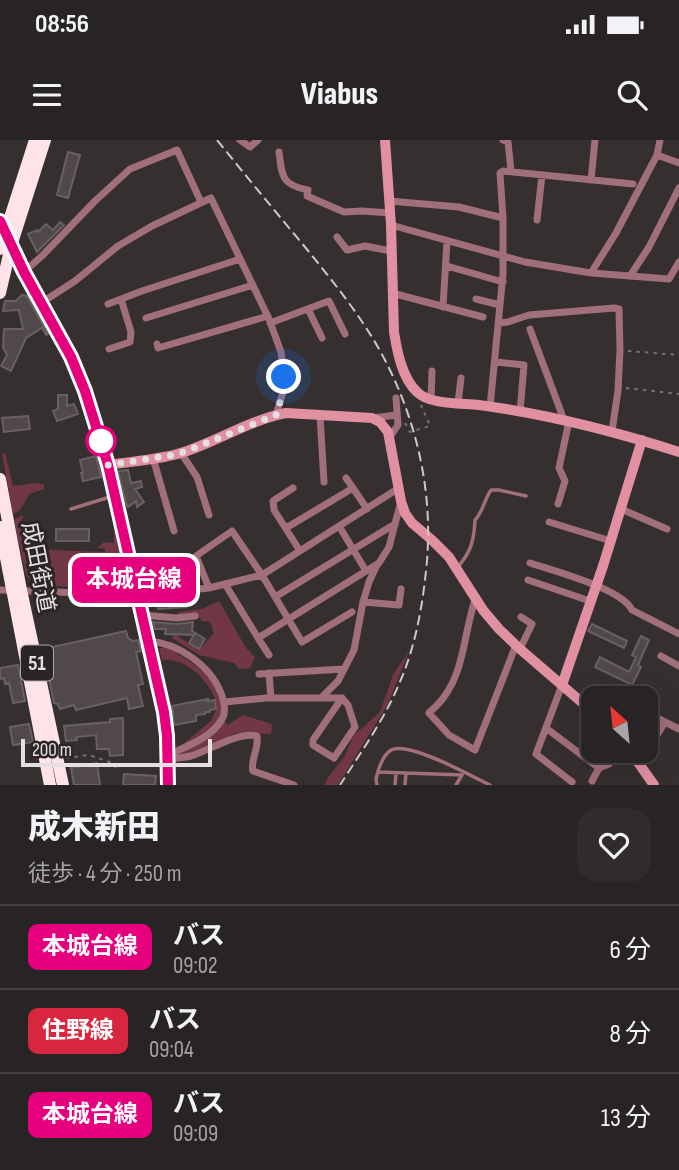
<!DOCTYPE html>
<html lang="ja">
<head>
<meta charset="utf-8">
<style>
	:root { --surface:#282324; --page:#302b2c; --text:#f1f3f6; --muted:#a5a4a6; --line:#444041 }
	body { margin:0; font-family:"Sofia Sans Condensed","Noto Sans JP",sans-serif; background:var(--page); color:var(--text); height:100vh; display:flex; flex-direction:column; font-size:26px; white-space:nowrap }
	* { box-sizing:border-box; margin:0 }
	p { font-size:23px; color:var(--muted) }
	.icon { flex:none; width:38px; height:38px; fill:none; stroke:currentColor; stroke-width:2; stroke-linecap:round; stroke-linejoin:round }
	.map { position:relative; height:645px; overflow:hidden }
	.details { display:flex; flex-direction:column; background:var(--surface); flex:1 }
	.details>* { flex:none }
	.badge { padding:0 14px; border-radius:10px; font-size:24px; line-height:46px }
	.needle { width:46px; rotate:333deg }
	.buttons { position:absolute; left:581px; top:546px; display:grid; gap:14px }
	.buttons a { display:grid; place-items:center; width:77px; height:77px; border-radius:14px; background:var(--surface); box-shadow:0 7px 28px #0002,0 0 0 2px var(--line); font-size:35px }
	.scale { position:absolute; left:21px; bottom:18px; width:191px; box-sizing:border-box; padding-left:7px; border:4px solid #e4dfe0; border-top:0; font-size:19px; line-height:24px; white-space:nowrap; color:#e4dfe0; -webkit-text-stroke:5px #2c2526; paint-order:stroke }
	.you { position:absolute; width:35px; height:35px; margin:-18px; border:5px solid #fff; border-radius:50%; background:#1a73e8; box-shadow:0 0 0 10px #1a73e833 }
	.map>.badge { position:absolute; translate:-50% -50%; box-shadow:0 0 0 4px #fff }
	.round { display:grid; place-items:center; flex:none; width:74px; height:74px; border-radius:21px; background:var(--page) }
	.head { display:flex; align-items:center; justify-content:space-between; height:119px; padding:0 28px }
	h1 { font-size:33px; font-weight:800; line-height:52px }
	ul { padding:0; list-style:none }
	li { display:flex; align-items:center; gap:21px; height:84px; padding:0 28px; border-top:2px solid var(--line) }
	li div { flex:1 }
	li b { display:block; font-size:26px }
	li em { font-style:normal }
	li .badge { min-width:77px; font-weight:700; text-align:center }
	.status { display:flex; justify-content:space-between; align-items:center; height:49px; padding:0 35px; background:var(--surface); direction:ltr }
	.status svg { height:19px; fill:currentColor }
	header { display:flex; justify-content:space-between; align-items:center; height:91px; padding:0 28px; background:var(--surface); font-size:32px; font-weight:800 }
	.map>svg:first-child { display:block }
</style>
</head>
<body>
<div class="status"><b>08:56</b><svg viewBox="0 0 49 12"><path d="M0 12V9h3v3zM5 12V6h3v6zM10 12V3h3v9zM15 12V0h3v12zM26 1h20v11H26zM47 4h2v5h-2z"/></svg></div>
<header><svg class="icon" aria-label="menu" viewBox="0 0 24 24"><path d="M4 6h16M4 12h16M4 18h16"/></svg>Viabus<svg class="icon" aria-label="search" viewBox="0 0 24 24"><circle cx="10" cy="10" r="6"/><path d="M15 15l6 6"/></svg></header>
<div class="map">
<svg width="679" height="645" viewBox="0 0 679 645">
	<rect width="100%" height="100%" fill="#362f30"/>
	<path fill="#713745" d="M2,313H5L13,346L38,343L44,345V349L29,354C24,363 23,370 13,374Z
		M22,375L23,378C18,386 22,396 27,403L22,409L105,412V409L97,408L104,402L114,403V392L117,393L127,443L126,447L122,450L35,445L26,435L14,380Z
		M219,461L246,508L255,517L250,528L239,529L234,523L199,515L172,498L174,494L199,510L214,493L210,482L202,481L196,474L177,475L179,472L202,469Z
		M159,508H167L188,520L204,532L212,541L223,567L220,577L228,585L243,575L272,584L271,594L235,593L225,600L198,611L180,615L177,614L178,608L211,581L217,568C216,562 214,556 212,552C203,535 182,517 162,520Z
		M409,511L388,564L338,645H325L327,639L344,617L354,595L380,572L393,535Z"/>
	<path fill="#50484a" stroke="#686061" stroke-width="2" d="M68,12L80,15L68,58L57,55Z
		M60,82L64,85L37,112L28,94L37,90L38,92L46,84L53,90Z
		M22,155L27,156L48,194L46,195L42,188L26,198L11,231L1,226L7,215L3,207L4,189H23L19,170L3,171L5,161H16Z
		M58,255H67V266L74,264L78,274L57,281L53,271L58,269Z
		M28,276L30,289L4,292L2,278Z
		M96,316L101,337L83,341L81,333H83L80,320Z
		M128,330L131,343L141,341L142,347L135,349L144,362L137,367L136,361L128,367L126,363L118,331Z
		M56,389H89V401H56Z
		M157,429L160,445L145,448L141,433Z
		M180,457H185L186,467L158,469V459Z
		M153,482L177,484L193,482L192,491L205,499L199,509L189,503L194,495L165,494L166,489H154Z
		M592,484L627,501L624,508L588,491Z
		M126,491L128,498L133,501L138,500L141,511L136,512L143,544L138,545L143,566L129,569L127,558L76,570L74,565L60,569L58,564L54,563L43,509Z
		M641,496L649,500L638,525L641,527L632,545L595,527L600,517L629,532L636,517L632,515Z
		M18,525L25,561L13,563L9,543L5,544L4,538L0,539V528Z
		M208,559V561L215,560L216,569L210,570V572H205V574L196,575V581L174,585L172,566Z
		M123,578V615L110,616L109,609H97L96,595L76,597L77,600L66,601L64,586L110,582V579Z
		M29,584L33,602L13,605L10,587Z
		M97,623L100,645H74L71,628Z
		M124,634L156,636L155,645H123Z"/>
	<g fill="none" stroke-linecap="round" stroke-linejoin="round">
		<path stroke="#777172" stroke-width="2" stroke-dasharray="3.5 5" stroke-linecap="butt" d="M628,211L679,215
			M626,248L679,254
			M405,283L410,292L430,286L421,265
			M66,618L89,615L115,624L116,632"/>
		<path stroke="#a16f79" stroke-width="3.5" d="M71,369L113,356
			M457,428C471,412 474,401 475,380C483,372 484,360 491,350H499L526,356
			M378,632L462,635
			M377,645L376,639C378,630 382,616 391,610C409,601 471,636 490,645
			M395,645L396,633
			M405,645L406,633
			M456,645L462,635"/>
		<path stroke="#a16f79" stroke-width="7" d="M240,0L250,7L258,0
			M503,0L508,2L511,31
			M279,12C282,37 282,45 308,50L307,56L344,72L362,71L390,73
			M657,15L679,23
			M591,40L595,0
			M389,61L459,67L503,78
			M537,80L542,35
			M391,85L525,122L591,133L616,93L657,15L660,0
			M337,97L347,110L365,106L391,111
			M447,126L503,142
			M24,132L43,115L95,61L130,29L177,10L201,62
			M591,133L669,139L679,122
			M630,136L649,107L679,48
			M392,153L483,177
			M476,159L500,165
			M41,163L75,141L118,106L152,86L211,58L269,179L281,212L284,237L283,252L276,275
			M108,164L142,151L240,119
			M443,167L447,101
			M308,169L322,198
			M146,178L253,145
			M270,183L329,161L345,194
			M499,183L508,182L529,175L614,168L619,169L620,210L618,251L612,291
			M530,189L564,280
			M157,204L158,208L268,176
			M109,209L130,202L131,192L121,159
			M495,222L524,225L520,272
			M431,260L432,231
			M458,263L461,238
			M490,267L503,134V78L500,33L503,31L633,44
			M320,275L324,342
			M372,278L397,275
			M389,298L398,285L396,258
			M181,313L197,337L209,375
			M153,318L174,391
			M346,338L353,348
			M293,348L273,361L274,370L300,411
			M558,364L565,341L559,328L569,281
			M621,369L667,389
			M549,382L611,401
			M339,386L366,431
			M286,388L353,348L367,369
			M530,423C554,431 622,449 632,470L679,494
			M528,440L590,461
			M225,444L258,498
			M209,448L196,416L232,391L262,435L302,502L352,472
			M0,450L137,455L209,448L262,435L399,348
			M275,457L395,384
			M476,457C464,490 465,529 444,557C440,563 434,568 429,573L449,595L475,610L516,505
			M363,462L399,465L401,449
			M142,475L177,478L195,476
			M148,501C178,503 210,525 221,553C224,561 227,571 222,579C212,598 185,607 168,615
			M520,509L532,484L521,477
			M269,515L258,498L379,423L389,407L401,361
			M661,516L679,526
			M269,533L271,558
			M259,534L344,529
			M562,545L536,614L572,642
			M322,557L338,541L354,510L363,462L369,442L377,425
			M224,562L266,558H342L348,565L355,587L334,618L313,605V600L342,558
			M665,582L679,589
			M546,588L599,628
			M168,619C175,618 183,618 191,616C208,611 239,591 257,596C259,610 250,620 253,631L294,645
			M640,623L665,582L647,572L646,574
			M592,641L599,628L609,624L618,611"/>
		<path stroke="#e090a1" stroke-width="10" d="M385,0L391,85L394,192C397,211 402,238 417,252C430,265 461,263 479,265C547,274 614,291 679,312
			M108,325C133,321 160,320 184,312C218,301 250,280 286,273L372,278L380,282L388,292L401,361L405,373L412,383L432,400L449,417L483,470L499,489L520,509L593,572
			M562,545L603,426L642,300
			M630,611L654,645"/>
		<path stroke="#fee4e8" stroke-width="12" d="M5,91L24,132L71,217L85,251L108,325L164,572L167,596L168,645
			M0,109L35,0
			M0,153L11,106L45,0
			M0,339L21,450L63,645
			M0,387L50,645"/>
		<path stroke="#ccc7c8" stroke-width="2" stroke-dasharray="10 5" stroke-linecap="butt" d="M217,0C246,36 275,71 305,107C335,144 366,182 387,224C419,288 434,359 426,431C422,469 415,508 399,544C384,580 361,612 340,645"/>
	</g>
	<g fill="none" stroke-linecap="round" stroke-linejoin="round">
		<g stroke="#fff" stroke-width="16">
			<path id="line" d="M0,81L24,132L71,217L85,251L108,325L164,572L167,596L168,645"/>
		</g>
		<use href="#line" stroke="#e6007e" stroke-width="10"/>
		<path stroke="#e4dfe0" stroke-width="7" stroke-dasharray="0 12.6" d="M101,301L108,325L173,315L184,312L276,275L283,252L284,237"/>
	</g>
	<circle fill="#fff" stroke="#e6007e" stroke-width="3.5" cx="101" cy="301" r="14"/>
	<g text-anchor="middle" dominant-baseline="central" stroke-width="6" stroke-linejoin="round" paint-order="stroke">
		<rect fill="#2c2526" stroke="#ada7a8" stroke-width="2" x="21" y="505.5" width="32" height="35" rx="5"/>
		<g font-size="21" font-weight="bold" fill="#e4dfe0">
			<text x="37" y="523">51</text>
		</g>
		<g font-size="23" fill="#e4dfe0" stroke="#2c2526">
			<text transform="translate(38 427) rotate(79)">成田街道</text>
		</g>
	</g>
</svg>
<div class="buttons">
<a><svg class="needle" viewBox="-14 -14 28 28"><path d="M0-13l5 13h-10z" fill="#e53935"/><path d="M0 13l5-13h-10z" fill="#a5a4a6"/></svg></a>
</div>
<div class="scale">200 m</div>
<div class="you" style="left:284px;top:237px"></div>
<b class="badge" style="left:134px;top:440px;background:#e6007e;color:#fff">本城台線</b>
</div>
<section class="details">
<div class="head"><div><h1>成木新田</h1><p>徒歩 · 4 分 · 250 m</p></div><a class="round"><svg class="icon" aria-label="heart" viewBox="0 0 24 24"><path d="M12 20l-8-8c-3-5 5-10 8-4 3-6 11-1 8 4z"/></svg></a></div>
<ul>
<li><span class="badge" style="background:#e6007e;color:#fff">本城台線</span><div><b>バス</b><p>09:02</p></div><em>6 分</em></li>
<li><span class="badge" style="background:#d7263d;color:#fff">住野線</span><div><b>バス</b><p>09:04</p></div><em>8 分</em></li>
<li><span class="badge" style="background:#e6007e;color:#fff">本城台線</span><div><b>バス</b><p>09:09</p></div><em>13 分</em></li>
</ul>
</section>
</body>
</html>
